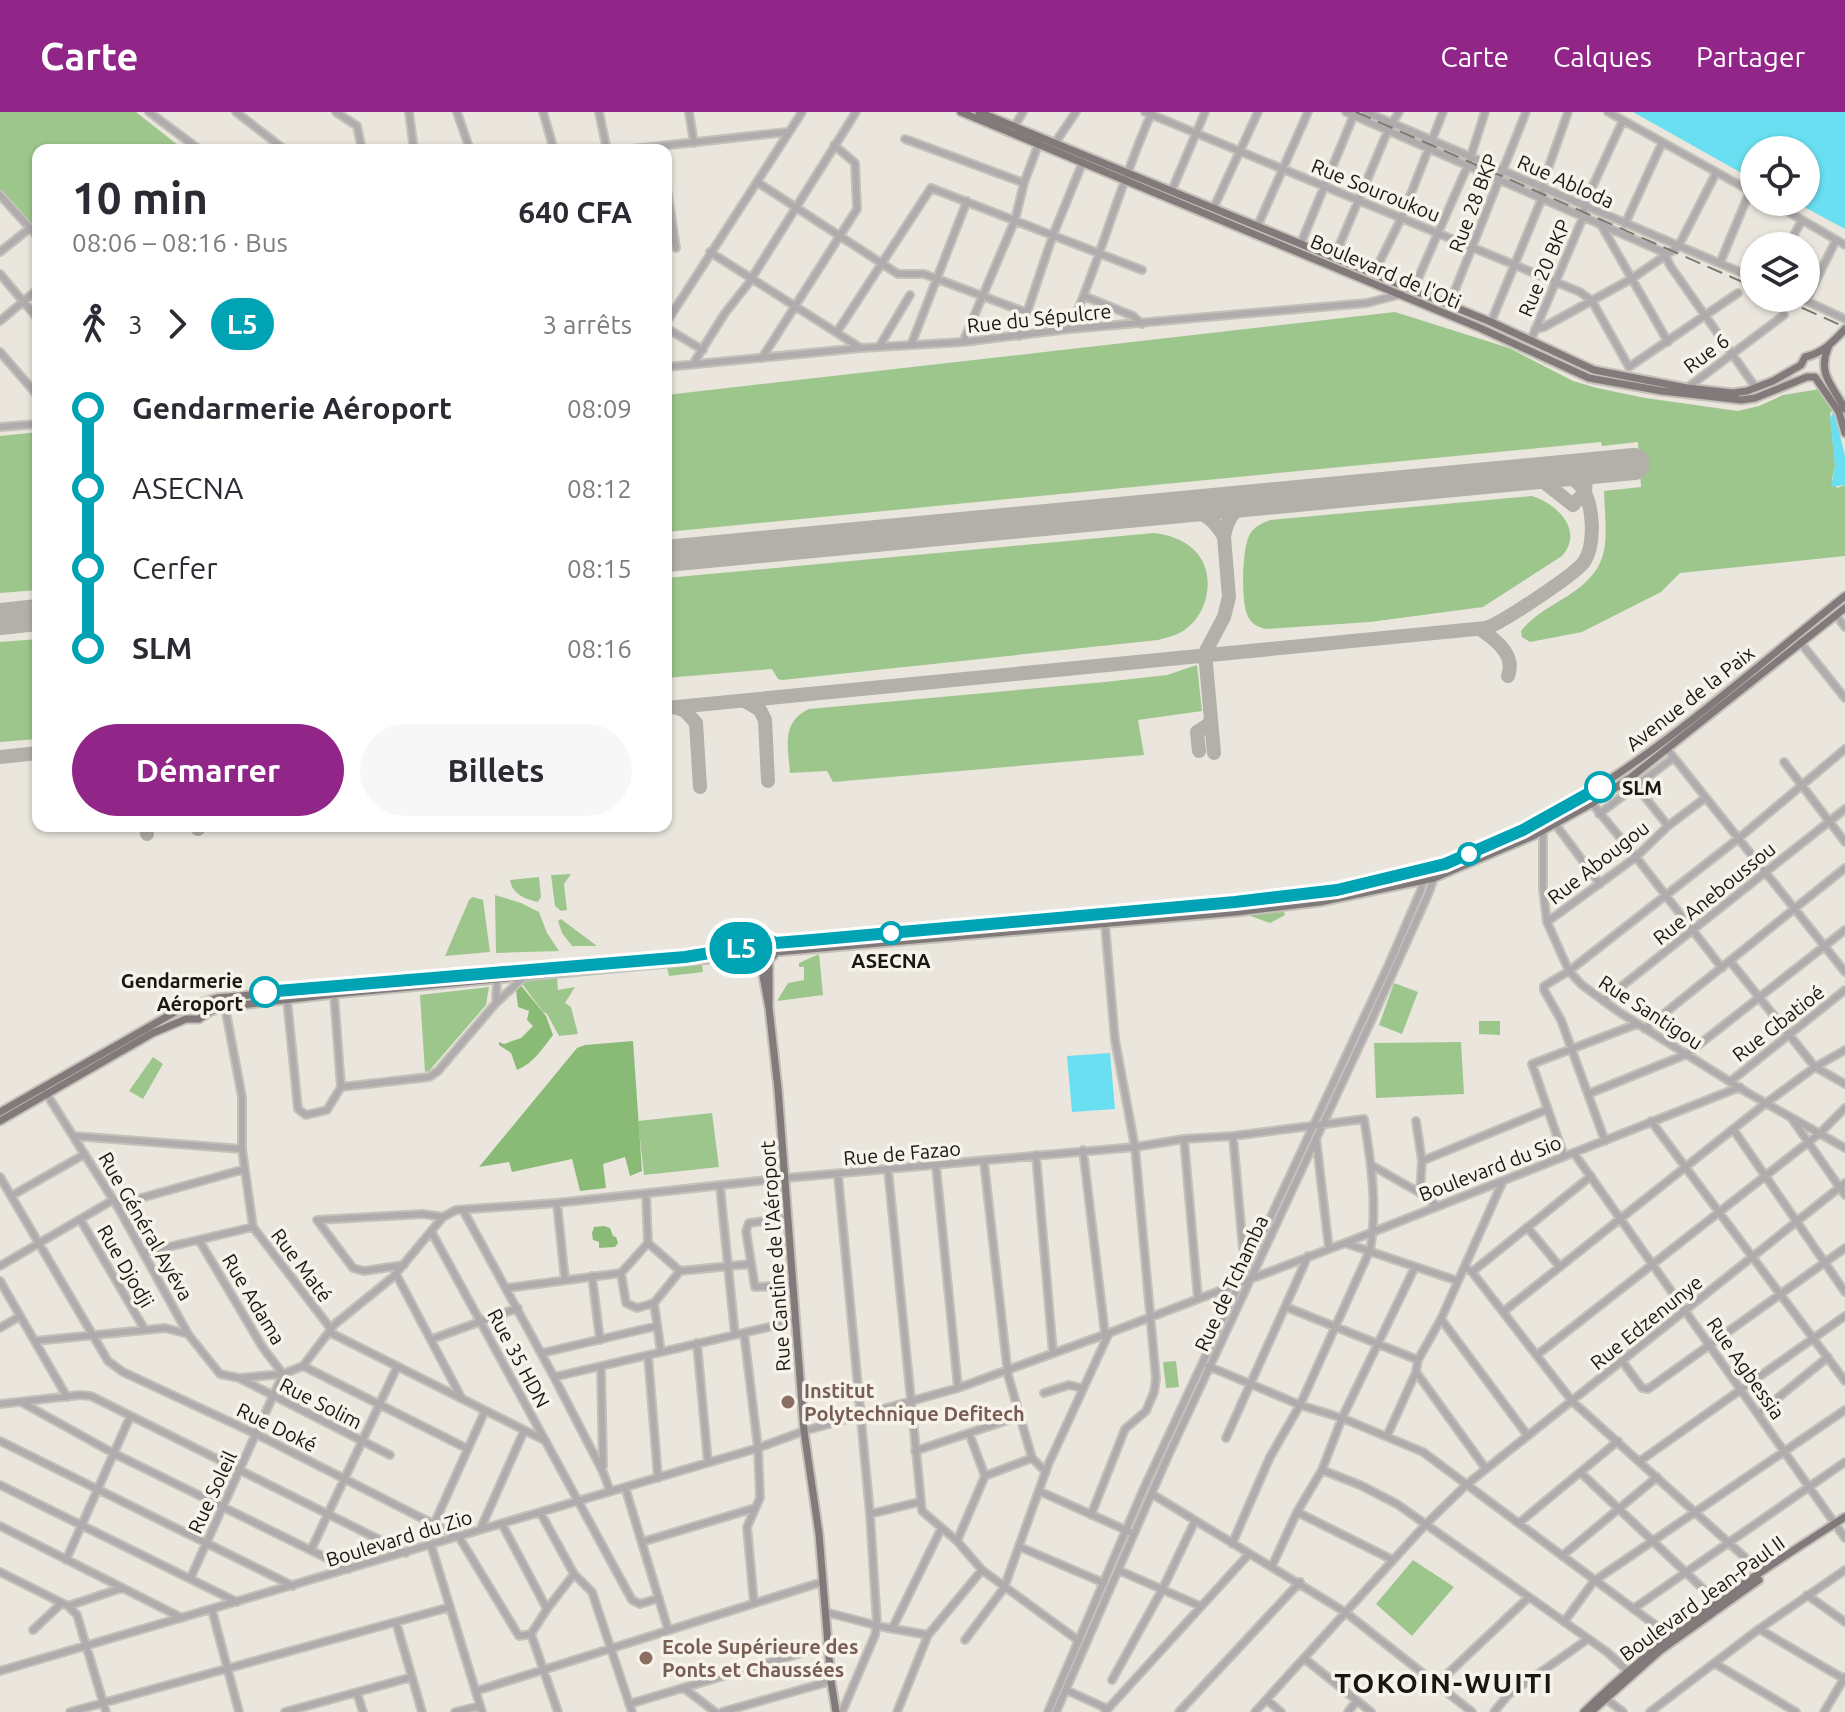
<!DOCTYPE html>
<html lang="fr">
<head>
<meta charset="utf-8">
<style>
	:root { --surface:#fff; --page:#f7f7f7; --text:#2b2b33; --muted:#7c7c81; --accent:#912588 }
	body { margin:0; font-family:Ubuntu,sans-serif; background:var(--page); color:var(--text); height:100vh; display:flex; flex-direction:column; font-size:30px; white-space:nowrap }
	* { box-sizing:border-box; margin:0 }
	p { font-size:26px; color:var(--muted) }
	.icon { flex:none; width:44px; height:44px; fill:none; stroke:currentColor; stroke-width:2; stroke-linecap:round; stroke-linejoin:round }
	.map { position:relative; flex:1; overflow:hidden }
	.side { position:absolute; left:32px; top:32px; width:640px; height:688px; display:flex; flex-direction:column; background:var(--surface); border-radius:16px; box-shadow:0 2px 6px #0004 }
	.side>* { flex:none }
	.badge { padding:0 16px; border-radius:26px; font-size:28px; line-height:52px }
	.tools { position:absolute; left:1740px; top:24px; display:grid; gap:16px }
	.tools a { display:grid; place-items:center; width:80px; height:80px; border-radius:50%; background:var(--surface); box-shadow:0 2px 6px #0004; font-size:40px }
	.map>.badge { position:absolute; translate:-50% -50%; box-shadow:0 0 0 4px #fff }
	.legs { display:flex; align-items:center; gap:12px; height:88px; padding:0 40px; font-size:26px }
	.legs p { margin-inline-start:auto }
	.head { display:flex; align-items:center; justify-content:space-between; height:136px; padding:0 40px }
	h1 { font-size:44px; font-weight:700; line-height:60px }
	.action { display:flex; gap:16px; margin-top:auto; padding:16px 40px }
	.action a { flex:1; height:92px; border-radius:48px; background:var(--accent); color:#fff; font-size:32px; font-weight:700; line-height:92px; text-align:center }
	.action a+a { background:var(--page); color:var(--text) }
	ul { padding:0 40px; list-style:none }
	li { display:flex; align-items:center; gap:28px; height:80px; font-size:30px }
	li i { display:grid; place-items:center; width:12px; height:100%; margin:0 10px; background:currentColor }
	li i::after { content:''; width:20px; height:20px; margin:-10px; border:6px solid; border-radius:50%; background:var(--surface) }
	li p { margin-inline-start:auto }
	li:first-child i { background:linear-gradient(#0000 50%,currentColor 0) }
	li:last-child i { background:linear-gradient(currentColor 50%,#0000 0) }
	header { display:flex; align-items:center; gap:48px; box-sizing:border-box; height:112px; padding:0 40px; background:var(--accent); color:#fff }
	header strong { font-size:38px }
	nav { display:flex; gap:44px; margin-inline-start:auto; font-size:28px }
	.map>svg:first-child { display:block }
</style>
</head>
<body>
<header>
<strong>Carte</strong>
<nav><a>Carte</a><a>Calques</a><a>Partager</a></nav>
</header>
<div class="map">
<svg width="1845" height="1600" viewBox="0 0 1845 1600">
	<rect width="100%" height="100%" fill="#eae6dd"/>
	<path fill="#9dc68d" d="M0,0H136L184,38H38V120L0,79Z
		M1395,200L1509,236L1573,269L1597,276L1645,286L1738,299L1759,294L1783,283L1820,277L1834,298L1830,301L1835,354L1832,367L1837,376L1845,373V444L1680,461L1661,480L1582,520L1530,530L1522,525L1521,519C1532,505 1545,498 1561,488C1614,456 1606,434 1604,379L1641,375L1638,330L1602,334L1601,330L666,420V283Z
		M38,320V478L0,481V324Z
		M1532,384C1558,392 1584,419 1562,444L1483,495L1370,510L1266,517C1257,515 1250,511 1247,502C1241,488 1242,435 1250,422C1255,414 1262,411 1270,408Z
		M1154,421C1169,423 1183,427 1194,438C1216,459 1210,498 1187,516C1179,523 1169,525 1158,528L782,568L778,567L772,557L666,566V466Z
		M38,527V627L0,630V530Z
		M1197,553L1202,599L1138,608L1144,643L833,670L827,659L790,661C788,635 781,610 809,597L1105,570L1167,563Z
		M571,762L564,772L567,798L561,799L555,794L551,763Z
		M539,765L541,785L538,790C525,787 512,782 510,768Z
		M495,783L521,791L539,800L547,821L559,839L496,841Z
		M473,785L483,788L490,840L445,844L469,788Z
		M1284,800L1285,803L1270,811L1245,802Z
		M561,807L597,834H572L562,821L558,809Z
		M819,842L823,883L777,889L788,871L804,868V855H799V851Z
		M702,853L703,860L669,864L667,855Z
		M557,863L558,878L575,875L565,891L571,895L578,922L559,924L547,902L543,900L520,869L524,865Z
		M1394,871L1418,880L1402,922L1379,913Z
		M489,875L486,893L429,959L425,960L420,883Z
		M1479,909H1500V923L1479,922Z
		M1461,930L1464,982L1376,986L1374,931Z
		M153,945L163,952L143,987L129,979Z
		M712,1001L719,1055L644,1063L638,1009Z
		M1176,1249L1179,1275L1166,1276L1163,1250Z
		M1413,1448L1454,1475L1412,1524L1376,1492Z"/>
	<path fill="#8abb76" d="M519,871L546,904L553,923C542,937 535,950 517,958L511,941L499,933V930L504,932L521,926L533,914L527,908L529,899L518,895L516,878L513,876Z
		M633,929L642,1059L630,1064L625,1045L603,1052L606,1076L580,1079L572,1047L512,1060L509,1050L479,1055L577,936L585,933Z
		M604,1114L610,1116L613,1124L616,1125L618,1131L615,1135L599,1136V1130L593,1128L592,1121L594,1115Z"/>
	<path fill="#69dff1" d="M1633,0H1845V117L1795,90H1806V38H1754V68Z
		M1834,299L1845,344V373L1831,375L1835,354L1830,306Z
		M1110,941L1115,997L1072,1000L1067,944Z"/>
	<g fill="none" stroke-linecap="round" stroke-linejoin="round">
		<path stroke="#b2b0a8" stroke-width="14" d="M1524,363L1540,367L1573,393L1585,380L1586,365L1581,357
			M1172,397C1196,396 1212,403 1224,425C1228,400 1240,392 1264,387
			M1480,517C1496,528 1516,543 1508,564
			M745,589L760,598L765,608L768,669
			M675,595L685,599L696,611L700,675
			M666,596L1486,516C1502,511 1574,463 1584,450C1596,432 1594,388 1579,372C1571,364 1563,362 1551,360
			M1199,639L1197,620L1208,613L1211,608
			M1214,641L1205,541L1224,505L1229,485L1224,425
			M0,645L38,641
			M146,714L147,722
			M197,714L198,717"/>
		<path stroke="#b2b0a8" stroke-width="32" d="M666,444L1634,352
			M0,507L38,503"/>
		<g stroke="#c4c1b9" stroke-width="10">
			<path id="minor" d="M149,0L200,38
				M236,0L285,38
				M336,0L357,14L362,38
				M409,0L414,38
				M457,0L470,38
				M543,0L554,38
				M599,0L607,38
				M689,0L694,31
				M1145,0L1580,180L1592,189L1629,255
				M1346,0L1663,140L1671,155L1756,276
				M1366,0L1754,166
				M1608,0L1754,81
				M1014,15L1023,0
				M905,27L1024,71
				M1055,31L1076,0
				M624,38L787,20
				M757,70L898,162H924L1025,200
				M666,71L676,136
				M1172,78L1205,0
				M0,83L38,125
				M1771,90L1845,133
				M1214,95L1258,0
				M1600,111L1668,230
				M1625,112L1662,31
				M1258,113L1308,0
				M1301,131L1355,0
				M1788,134L1802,108
				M0,140L30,116
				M710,140L859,235
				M1334,146L1389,16L1399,0
				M1720,151L1750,79
				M1374,161L1401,107L1443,0
				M0,162L38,207
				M1413,178L1468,53L1485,0
				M1084,184L1133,204L1142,212
				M1800,186L1845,207
				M1806,189L1836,128
				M1449,193L1526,0
				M0,209L38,177
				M1491,210L1542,86V74L1568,0
				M666,211L802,0
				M666,216L703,238
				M1070,217C1101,146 1120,71 1152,0
				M1535,217L1544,215L1631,167L1678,135L1716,61
				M837,220L931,76L1142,158
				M1019,224L1053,123L1084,47
				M1531,228L1584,103V93L1623,8
				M963,230L1015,108L1024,71L1040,28
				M911,233L967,89
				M879,235L910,183
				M0,240L38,284
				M762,246L857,97L855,51L834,33
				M693,252L725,201L748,172L856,0
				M666,255L861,236L963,230L1070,217L1367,191L1402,182
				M1629,255L1738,181
				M1687,276L1784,203
				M0,315L38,312
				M1836,503L1845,515
				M1800,530L1845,586
				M1667,637L1845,860
				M1784,650L1845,730
				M1630,666L1668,714
				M1586,684L1636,745L1722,856
				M1599,702L1673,646
				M1556,713L1600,772
				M1543,719V777L1547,810L1569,859L1582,873L1619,900L1748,981L1845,1036
				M1547,810L1636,745L1668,714L1705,686
				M1730,849L1815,955L1845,972
				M287,887L298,997L306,1003L327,998L341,975L334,882
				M1603,889L1845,697
				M496,891L497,867
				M225,895L242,985V1037L253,1115L331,1217
				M1645,917L1845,756
				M1731,969L1845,878
				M341,975L429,965L438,959L496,891L525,864
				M46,981L119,1097L188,1222L220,1262L239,1266L283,1262L303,1254L335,1212L393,1165L443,1105L456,1098L557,1091L786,1066L1135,1035L1184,1027L1233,1024L1364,1007C1371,1050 1378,1095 1370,1138L1300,1293L1270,1345L1232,1432
				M1588,982L1687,942L1845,818
				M1792,1007L1845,1083
				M1416,1009L1422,1049L1420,1081
				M1651,1009L1845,1269
				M1733,1017L1845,1180
				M74,1024L242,1037
				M1233,1024L1245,1160
				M1316,1026L1329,1137
				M1184,1027L1198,1187
				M1605,1029L1561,908L1544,878V874L1569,859L1739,726L1845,637
				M1083,1038L1105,1222
				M1574,1041L1845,1426
				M1036,1043L1053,1241
				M1564,1044L1532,952L1637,912
				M1422,1049L1546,998
				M984,1050L1008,1263L1032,1346L1046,1360
				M1371,1053L1420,1081L1436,1093
				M936,1054L958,1276
				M888,1057L922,1399L957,1429L982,1458L1079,1529
				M838,1063L870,1402L877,1512L875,1523L842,1600
				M0,1065L108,1249L123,1260L256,1322L459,1425L519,1524L531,1522
				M720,1074L735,1223
				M646,1082L648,1131L680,1159
				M11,1084L85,1042
				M557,1091L565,1168
				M463,1098L554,1265L603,1360L610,1379
				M788,1106L749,1111L746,1119L755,1175L792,1173
				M80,1107L145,1218
				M1527,1115L1560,1155
				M431,1119L632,1488L640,1492L659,1486
				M199,1128L263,1236L283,1262
				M1345,1131L1458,1169
				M143,1141L253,1115
				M404,1153L364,1159L353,1156L317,1108L423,1102L443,1105
				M0,1154L113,1088L124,1090L141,1086L245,1057
				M1465,1155L1472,1160L1572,1289L1761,1460
				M1472,1160L1591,1064
				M621,1161L626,1191L637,1196L654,1191L680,1159L750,1152
				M396,1162L462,1287
				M592,1164L600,1228
				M0,1169L67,1285
				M507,1176L621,1161L648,1131
				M654,1191L661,1240
				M1286,1195L1418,1248
				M1503,1200L1766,991L1815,955L1845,938
				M1441,1207L1528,1324
				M0,1216L20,1204
				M329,1220L546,1329
				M744,1221L758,1336L760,1386L747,1415L754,1491
				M432,1227L518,1196
				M35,1229L165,1216L188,1222
				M697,1231L708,1351
				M542,1241L657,1214
				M648,1243L658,1366
				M1537,1243L1820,1021L1845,996
				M1622,1249L1642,1276L1648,1277L1845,1136
				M303,1254L468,1337
				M601,1254L603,1354
				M1208,1254L1300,1293L1342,1306L1423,1340L1670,1524
				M1416,1260L1486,1357
				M554,1265L795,1209
				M239,1266L390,1343
				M1044,1281L1069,1273L1082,1276
				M21,1290L113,1341L349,1457
				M0,1292L80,1283L91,1284L406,1441
				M1758,1302L1828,1245
				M1387,1324L1416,1260L1418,1248L1441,1207L1503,1069
				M1226,1326L1308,1144
				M0,1329L293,1474
				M915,1339L1020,1304
				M1640,1349L1845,1204
				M1322,1358L1360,1373L1397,1392L1607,1540L1628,1559
				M1581,1361L1717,1490
				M985,1364L1032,1346
				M0,1373L237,1490
				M625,1375L668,1517
				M1039,1379L1130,1420
				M1152,1382L1345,1500L1472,1600
				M540,1400L574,1462L592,1480L632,1600
				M1297,1400L1393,1448
				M870,1402L919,1390
				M1091,1403L1125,1317L1146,1299L1154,1280L1156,1267L1135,1035L1115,928L1104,801
				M1519,1411L1618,1329
				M434,1412L485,1299
				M502,1412L547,1497
				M0,1414L182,1506
				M480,1418L524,1319
				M957,1429L985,1364L969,1321
				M642,1430L755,1396
				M431,1433L482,1600
				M1020,1435L1104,1471
				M311,1438L397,1255
				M1562,1444L1657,1365
				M66,1448L130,1305
				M1272,1454L1297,1400L1322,1358L1342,1306L1415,1155
				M1118,1458L1200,1494
				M0,1460L68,1494L77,1503L106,1600
				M190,1467L283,1262
				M1807,1483L1845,1510
				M68,1494L122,1476
				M1633,1497L1845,1350
				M212,1498L239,1600
				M825,1500L883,1515L928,1523
				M396,1510L422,1600
				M1564,1510L1594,1469L1845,1298
				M892,1517L941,1417
				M1759,1517L1844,1567
				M33,1518L62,1491
				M965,1528L1004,1476L1048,1353L1109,1221
				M1305,1547L1371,1600
				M1714,1551L1796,1600
				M0,1559L758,1336L804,1319L958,1276L1109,1221L1345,1131L1740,975
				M1112,1568L1162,1478L1195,1409
				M1437,1572L1529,1485
				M684,1576L715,1600
				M1066,1578L1108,1597
				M476,1579L822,1470
				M357,1581L363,1600
				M1605,1586L1623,1600
				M1267,1588L1281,1600
				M629,1592L828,1533
				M70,1600L450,1495
				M285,1600L412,1565
				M455,1600L480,1594
				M558,1600L531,1522L547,1497L574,1462
				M722,1600L831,1569
				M897,1600L928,1523L982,1458
				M1048,1600L1144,1376L1389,852L1421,778L1425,758
				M1056,1600L1168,1344L1372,907L1427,785L1434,766L1435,755
				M1105,1600L1249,1442
				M1179,1600L1300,1470
				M1255,1600L1426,1412L1466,1373L1845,1071
				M1348,1600L1357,1589
				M1494,1600L1508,1583L1588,1527
				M1650,1600L1759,1517L1845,1458
				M1824,1600L1845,1565"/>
		</g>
		<g stroke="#c4c1b9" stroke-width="11">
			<path id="major" d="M961,0L1480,216L1589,266L1662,279L1741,288L1755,286L1807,265H1815L1839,300L1845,321
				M979,0L1491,210L1594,258L1687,276L1733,281L1747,279L1773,269L1801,253L1805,245C1823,241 1833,230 1845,217
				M1828,236C1817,262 1833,274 1845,297
				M1845,484C1743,565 1640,660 1523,718C1384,787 1228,790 1076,803C988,811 900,820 812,828L775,831L764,825L756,828L753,840C759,851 770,851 776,840L1237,800L1320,790L1434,766L1533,724L1591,692L1630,666L1845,496
				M760,848L769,896L778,977L804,1319L819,1422L831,1569L836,1600
				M769,848V894
				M0,1000L182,896L217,886L685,845L753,834
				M0,1009L153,921L186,907H199L211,899L225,895L334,882L754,843
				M1584,1600C1662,1523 1753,1464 1845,1405
				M1591,1600L1661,1538L1759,1468"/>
		</g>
		<use href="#minor" stroke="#b0abac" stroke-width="6"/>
		<use href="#major" stroke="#82797b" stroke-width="7"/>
		<path stroke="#7b7973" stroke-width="2" stroke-dasharray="16 8" stroke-linecap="butt" d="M1356,0L1754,175
			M1780,186L1845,215"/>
	</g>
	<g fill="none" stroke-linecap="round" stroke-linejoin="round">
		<g stroke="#fff" stroke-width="18">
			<path id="line-1" d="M265,880L685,845L753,834L756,828L764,825L775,831L812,828L1235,790L1337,778L1445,752L1523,718L1600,675"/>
		</g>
		<use href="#line-1" stroke="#00a3b4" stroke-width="12"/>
	</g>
	<g fill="#fff" stroke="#00a3b4" stroke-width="4">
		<circle cx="1600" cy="675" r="14"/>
		<circle cx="1469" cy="742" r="10"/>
		<circle cx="891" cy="821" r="10"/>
		<circle cx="265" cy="880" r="14"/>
	</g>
	<g fill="#8d6e63" stroke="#f7f3ea" stroke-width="3">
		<circle cx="788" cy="1290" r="8"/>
		<circle cx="646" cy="1546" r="8"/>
	</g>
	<g text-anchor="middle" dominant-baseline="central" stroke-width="7" stroke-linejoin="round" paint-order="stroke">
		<g font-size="20" fill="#181714" stroke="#f7f3ea">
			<text transform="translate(1566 69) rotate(24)">Rue Abloda</text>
			<text transform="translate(1376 78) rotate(22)">Rue Souroukou</text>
			<text transform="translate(1473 91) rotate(-69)">Rue 28 BKP</text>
			<text transform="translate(1544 156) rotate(-67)">Rue 20 BKP</text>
			<text transform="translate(1386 159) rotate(23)">Boulevard de l'Oti</text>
			<text transform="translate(1039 206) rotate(-6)">Rue du Sépulcre</text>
			<text transform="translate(1706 241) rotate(-37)">Rue 6</text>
			<text transform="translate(1690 586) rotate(-38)">Avenue de la Paix</text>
			<text transform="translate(1598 750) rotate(-38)">Rue Abougou</text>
			<text transform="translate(1714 781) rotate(-39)">Rue Aneboussou</text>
			<text transform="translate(1651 900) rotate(33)">Rue Santigou</text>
			<text transform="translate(1778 911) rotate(-38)">Rue Gbatioé</text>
			<text transform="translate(902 1041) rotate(-5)">Rue de Fazao</text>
			<text transform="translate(1490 1056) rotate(-21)">Boulevard du Sio</text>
			<text transform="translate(146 1114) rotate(60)">Rue Général Ayéva</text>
			<text transform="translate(775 1144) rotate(-94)">Rue Cantine de l'Aéroport</text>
			<text transform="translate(302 1153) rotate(53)">Rue Maté</text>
			<text transform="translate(126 1154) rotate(60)">Rue Djodji</text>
			<text transform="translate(1231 1171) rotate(-65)">Rue de Tchamba</text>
			<text transform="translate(254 1187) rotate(59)">Rue Adama</text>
			<text transform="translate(1646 1210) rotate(-39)">Rue Edzenunye</text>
			<text transform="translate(519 1246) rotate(62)">Rue 35 HDN</text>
			<text transform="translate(1746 1256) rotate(55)">Rue Agbessia</text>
			<text transform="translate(321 1291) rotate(27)">Rue Solim</text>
			<text transform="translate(277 1315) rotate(26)">Rue Doké</text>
			<text transform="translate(212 1380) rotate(-65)">Rue Soleil</text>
			<text transform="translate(399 1426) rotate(-17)">Boulevard du Zio</text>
			<text transform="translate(1702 1486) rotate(-36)">Boulevard Jean-Paul II</text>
		</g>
		<g font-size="20" font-weight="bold" fill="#181714" stroke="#f7f3ea" text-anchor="start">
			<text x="1622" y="675">SLM</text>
			<text x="891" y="848" text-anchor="middle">ASECNA</text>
			<text x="243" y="868" text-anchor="end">Gendarmerie<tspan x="243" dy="23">Aéroport</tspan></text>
		</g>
		<g font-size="20" font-weight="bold" fill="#785e54" stroke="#f7f3ea" text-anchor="start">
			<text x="804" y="1278">Institut<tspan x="804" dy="23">Polytechnique Defitech</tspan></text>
			<text x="662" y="1534">Ecole Supérieure des<tspan x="662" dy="23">Ponts et Chaussées</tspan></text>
		</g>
		<g font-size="28" font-weight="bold" letter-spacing="2" fill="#181714" stroke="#f7f3ea">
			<text x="1444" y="1570">TOKOIN-WUITI</text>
		</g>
	</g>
</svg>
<div class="tools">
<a><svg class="icon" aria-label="locate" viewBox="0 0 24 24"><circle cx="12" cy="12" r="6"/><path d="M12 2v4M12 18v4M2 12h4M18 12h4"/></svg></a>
<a><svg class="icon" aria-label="layers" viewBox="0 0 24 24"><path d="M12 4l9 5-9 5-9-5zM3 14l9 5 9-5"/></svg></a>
</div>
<b class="badge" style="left:741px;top:836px;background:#00a3b4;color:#fff">L5</b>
<section class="side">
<div class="head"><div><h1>10 min</h1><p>08:06 – 08:16 · Bus</p></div><b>640 CFA</b></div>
<div class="legs"><svg class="icon" aria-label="walk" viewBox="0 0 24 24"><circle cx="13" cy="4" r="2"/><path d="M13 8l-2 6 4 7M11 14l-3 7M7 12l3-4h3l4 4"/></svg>3<svg class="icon" aria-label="forward" viewBox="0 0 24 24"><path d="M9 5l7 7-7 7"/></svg><b class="badge" style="background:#00a3b4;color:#fff">L5</b><p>3 arrêts</p></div>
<ul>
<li><i style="color:#00a3b4"></i><b>Gendarmerie Aéroport</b><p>08:09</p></li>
<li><i style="color:#00a3b4"></i><span>ASECNA</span><p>08:12</p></li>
<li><i style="color:#00a3b4"></i><span>Cerfer</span><p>08:15</p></li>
<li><i style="color:#00a3b4"></i><b>SLM</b><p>08:16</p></li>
</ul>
<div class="action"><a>Démarrer</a><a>Billets</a></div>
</section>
</div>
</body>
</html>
